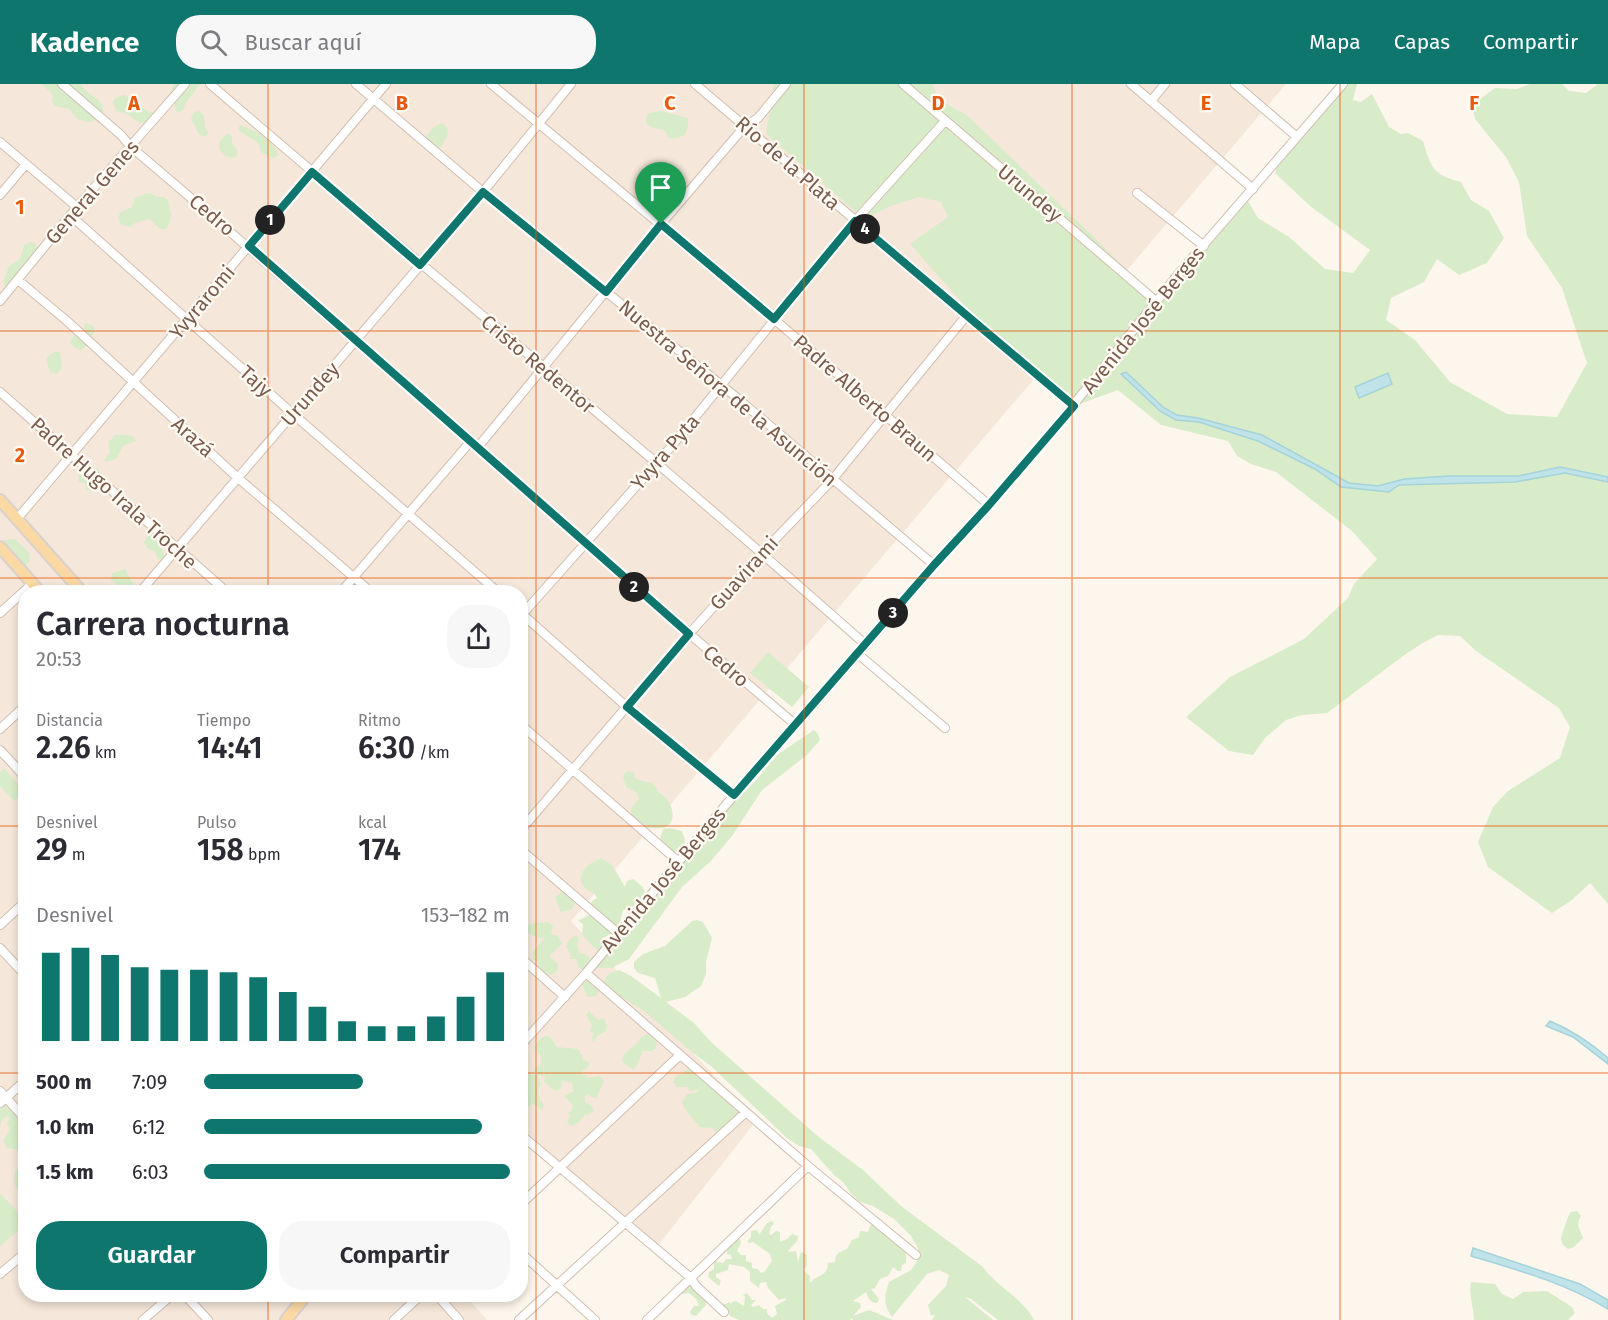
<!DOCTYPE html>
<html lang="es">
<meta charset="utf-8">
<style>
:root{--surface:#fff;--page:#f7f7f7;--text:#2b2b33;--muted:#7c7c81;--accent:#0f766e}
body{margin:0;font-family:"Fira Sans",sans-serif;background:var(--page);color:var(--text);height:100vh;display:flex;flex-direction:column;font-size:22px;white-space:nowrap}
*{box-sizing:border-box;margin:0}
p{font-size:20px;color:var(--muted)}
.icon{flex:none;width:33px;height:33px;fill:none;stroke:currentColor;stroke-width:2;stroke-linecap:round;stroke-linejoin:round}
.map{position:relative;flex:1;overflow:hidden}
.side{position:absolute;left:18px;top:501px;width:510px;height:717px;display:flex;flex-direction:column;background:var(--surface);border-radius:24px;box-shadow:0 3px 9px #0003}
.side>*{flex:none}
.pin{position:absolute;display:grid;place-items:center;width:51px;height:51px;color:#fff;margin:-62px -26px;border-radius:50% 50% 50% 0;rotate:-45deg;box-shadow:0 0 6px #0007}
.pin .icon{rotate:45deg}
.km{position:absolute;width:30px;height:30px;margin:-15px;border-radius:50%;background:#222;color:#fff;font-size:16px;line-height:30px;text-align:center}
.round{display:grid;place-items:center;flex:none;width:63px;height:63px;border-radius:24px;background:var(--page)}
.summary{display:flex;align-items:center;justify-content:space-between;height:102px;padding:0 18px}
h1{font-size:33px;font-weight:600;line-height:45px}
.stats{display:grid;grid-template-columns:repeat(3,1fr);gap:9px;height:102px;padding:6px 18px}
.stats div{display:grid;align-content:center}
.stats b{font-size:30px;font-weight:600}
.stats small{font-size:16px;font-weight:400}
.stats p{font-size:16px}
.chart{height:168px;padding:12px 18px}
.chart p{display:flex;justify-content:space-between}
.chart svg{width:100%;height:108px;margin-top:6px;stroke:var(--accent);stroke-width:6}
.button{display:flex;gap:12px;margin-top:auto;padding:12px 18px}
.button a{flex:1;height:69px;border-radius:24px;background:var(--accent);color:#fff;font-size:24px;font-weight:600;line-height:69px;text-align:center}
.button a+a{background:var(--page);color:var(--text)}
ul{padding:0 18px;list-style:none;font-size:20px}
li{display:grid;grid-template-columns:96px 72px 1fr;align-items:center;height:45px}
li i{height:15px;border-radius:8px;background:var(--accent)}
header{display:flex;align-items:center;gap:36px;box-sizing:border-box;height:84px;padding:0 30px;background:var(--accent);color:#fff}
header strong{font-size:28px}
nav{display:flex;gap:33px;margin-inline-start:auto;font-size:21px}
.search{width:420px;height:54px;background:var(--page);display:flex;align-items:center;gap:15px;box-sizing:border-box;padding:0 21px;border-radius:24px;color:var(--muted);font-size:22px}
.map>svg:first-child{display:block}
</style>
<header>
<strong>Kadence</strong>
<div class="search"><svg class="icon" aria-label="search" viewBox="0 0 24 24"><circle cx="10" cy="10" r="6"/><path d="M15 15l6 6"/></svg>Buscar aquí</div>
<nav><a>Mapa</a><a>Capas</a><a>Compartir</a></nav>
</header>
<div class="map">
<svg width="1608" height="1236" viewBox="0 0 1608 1236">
<rect width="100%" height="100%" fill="#fdf6ec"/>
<path fill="#f5e8da" d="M0,0h1286l-715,837 185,200 -100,127 -135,-116 -1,-540h-494v702l439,1 22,25h-487z"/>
<path fill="#d8ecc9" d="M42,0h39c4,11 23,13 22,27l-9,10 -6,1 -10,-3 -9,-10 -14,-3 -3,-5 1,-6z
M174,0h26l-15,20 -1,5 -5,3 -3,-1c-3,-10 -9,-18 -2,-27z
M774,0h158l8,16 28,16 129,124 60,62h3l88,-101 10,17 31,19 36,32 28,4 17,-23 -60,-44 -35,-33 3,-8 47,-55 19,-26h13l-4,16 8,2 11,-8 17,33 12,7 7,-1 15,8c8,27 10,34 38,41l10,18 18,11 15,27 -17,25 -28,12 -22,-16 -13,23 -33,16 -5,22 29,20 35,42 57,32 50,3 30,-54 -25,-75 -35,-52 -8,-54 -13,-25 -31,-38 -3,-14 23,-17 22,1 13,-5h32l7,7 17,2 12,-9h10v820l-18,-21 -18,17 -20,13 -64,-46 -10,-25 15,-35 15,-16 52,-33 10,-31 -11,-19 -83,-57 -16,-15 -22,-1 -17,9 -18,12 -76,57 -25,2 -16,5 -21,18 -12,17 -24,-4 -43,-34 44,-40 74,-38 44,-41 6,-14 23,-25 -25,-28 -76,-59 -25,-8 -14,-8 -9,-15 -67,-16 -43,-35 -44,16 -83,-71 -81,-91 38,-27 -7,-15 -22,-5 -28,9 -27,13 -98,-85z
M126,11l21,16 8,2 -8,9 -7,1 -13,-9 -11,-3 -3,-9c3,-6 7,-6 13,-7z
M199,27l5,4 1,12 4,6 -5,4 -5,-3 -8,-15 3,-7z
M661,27l27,7v9l-3,8 -8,3h-8l-5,-8c-11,-1 -23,-4 -16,-17z
M442,39l5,4 1,7 -7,13 -4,1 -14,-8 11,-13z
M240,41l26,11 13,19 -6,3 -12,-6 -3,-9 -20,-13z
M227,49l5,3v6l5,8v6c-7,4 -15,-1 -18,-8v-6z
M146,109l6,1 5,3h6l5,3 3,15 -3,12c-8,6 -12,-2 -18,-8l-15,4 -5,4 -9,-2 -3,-8 3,-5 11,-5 3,-9z
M30,158l4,1 7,9v6l-34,30 -4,-5 6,-17 11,-7 4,-14z
M85,239l9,3 1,6c-6,6 -7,15 -14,18 -5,-1 -10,-4 -11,-9l4,-5 10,-7z
M54,268h6l2,16 -6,6 -6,-2 -4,-14z
M115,351h15l5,3 1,3 -13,5 -7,13 -9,3 -3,-2 6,-8 -2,-11 4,-2z
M91,383l7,1 5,12 -6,10 -5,2 -6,-3 -1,-6 -6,-1 -1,-8z
M159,444l5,4v3l-5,3c-2,7 6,12 5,20l-6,2 -3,-8 -8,-4 -3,-6 9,-13z
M15,455l14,13 1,9 -6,7 -21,-25 2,-3z
M125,485l9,16 -2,2 -5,-3 -5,3 -11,-6 1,-8z
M768,568l41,35 -17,20 -42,-34z
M814,646l4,4 2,6 -13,15 -45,35 -30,46 -21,25 -29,26 -53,72 -17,9h-17l1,-6 4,-9 -18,-18 1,-11 -5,-3 10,-6 12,3 4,-4h-5l-9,-7 2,-6 5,-3c-3,-7 -6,-4 -11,-9 -14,-14 3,-26 15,-31l11,7 13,22 2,-6 6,-2 10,8 2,6 -6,11 -16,6 -5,19 -14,9 3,6 81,-87 42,-53 27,-25 20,-24z
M4,684l21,24 -11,9 -14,-15v-14z
M627,687l7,1 1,6c9,6 19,0 23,14 19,10 22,41 -6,36 -6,-1 -15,-9 -21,-11v-9l8,-9 -2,-6 -11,-6 -3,-11z
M670,744l12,3c5,11 4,21 -10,22l-13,-11 4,-13z
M566,805l11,11 -6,10 -10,2 -6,-15z
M697,836l6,2 9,16 -6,24v12l-5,12 -16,11 -19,5 28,21 17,19 109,96 43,32 38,36 82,61c14,20 40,31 51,53h-36l-27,-21 -6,-2 28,23h-61l3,-5 -4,1 -3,-11 18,-19 3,-11 -10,-5 -12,4 -35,43c-9,-13 -8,-20 -3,-35l22,-12 7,-10v-12l-7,-12 -17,-17 -21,-13 -13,-4 -9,-8 -7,-11 -9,-7 -24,-27 -12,-3 -11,-7 -76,-72 -20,-15 -48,-41 -42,-26 -6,11 -9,1 -5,-13 11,-6 9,6 6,-10 11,-4 12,6 30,22 -6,-20 -17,-5 -4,-5v-6l9,-8 22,-8 27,-25z
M548,838l5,4 -2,8 7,2 4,8 -13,12 9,8v6c-5,6 -13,6 -19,0l-1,-9 -6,-1 1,-9 12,-13c-6,1 -19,-3 -20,-10l5,-4z
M575,851l4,3 -2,9 2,6 6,1 5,4 -1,10 -5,3 -6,-4 -2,-8h-6v-6l-4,-6 2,-6z
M589,927l9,9 6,-2 3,8 -1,5 -9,5 -3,6 -2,-3 1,-6 -4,-2 3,-5 -6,-11z
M649,949l8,7 -1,8 -4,3h-9l-7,16 -3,2 -10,-6 -1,-5c5,-9 13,-10 19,-21z
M544,952h5l8,11 21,2 4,6 1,5 6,2v4l-8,6 2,3h4l1,3 11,-2 5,5 -8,17 -5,-1 -2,-3 -4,2v6l7,4 2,5 -5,4 -4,-1c-3,6 -8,11 -15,12l-3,-4 3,-5 -2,-4 4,-3 1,-5 -9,-9 10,-5 -2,-8 -10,-3 -1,8 -6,3 -11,-10 1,-5 -7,-1 3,9 -3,6 2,10 4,4 -1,5 -1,1 -10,-7 -4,4h-5l-2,-2v-34l4,3 12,1 -3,-5 8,-7 -1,-7 -7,-8 3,-6z
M692,983l18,15 2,6 34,29 -2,3 -27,15 -4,-7 -13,-1 -16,-19 -2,-6 5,-8 9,-1 3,-4 -9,2 -3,-4h-10l-4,-5 2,-5z
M8,1020l10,5 1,11h6v25l-7,5 -11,-2 -4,-7 7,-12 -3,-5 2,-6 -1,-3 -6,5 -2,7v-18z
M25,1083h1l-1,30c-8,-8 -15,-15 -9,-27z
M0,1109l25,27 1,3 -26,24z
M1577,1127l4,5c-6,10 -1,12 2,22l-9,9 -6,2 -5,-4 -2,-6c1,-5 7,-24 10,-27z
M879,1136l5,4 1,11 5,1 16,17v10l-4,2 -1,6h-3l-5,-4 -5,9 -8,3 -5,9 -4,1 8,10 -2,4c-7,0 -9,-6 -11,-11l-13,9 7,2 1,4 -8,9 16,-6 24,10h-40l-1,-2 -2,2h-111l-9,-4 -3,-8 -4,1 -3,-6 6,1 3,-2 2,2 1,-2 4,-1 8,5 1,-9 -2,-2 4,-2 5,7h4l-5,5 2,2 6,-2 4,4h4v4l5,5 5,-4 -2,-8 11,-6 -1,-2 -6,2 -11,-12 -2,-6 -6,1 -1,5 -9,-7v-9l-6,-5 -15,-3 -1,6 -12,4v3l5,4 -2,5 -11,-9 1,-5 5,-3v-8l9,2 3,-4h6l-1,-4 -4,-1c0,-8 6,-13 12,-17l2,6 -4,8 4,4h5v6l6,2v5l6,1 3,4 3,-1 8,-11 -2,-7 -17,-12 -5,1v-3l3,-3v-6l6,-1 2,5 8,-12 5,-2 2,3 -3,3 -2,7 2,1 5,-4 4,1v10l7,-3 5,-5 6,2 -1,5 -9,10 2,1 6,-1 2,11 3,-10 6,3v11l-4,4 7,6v7c7,-9 18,-6 18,-20l7,-1c0,-9 5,-10 12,-13l5,-9 7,-3 1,-6 8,1 2,-6z
M684,1194l4,1 2,8h3l13,13v5l-10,11 -4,-1 -2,-3 4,-6h5l-3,-7 -7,-6 -7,1 -3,-3v-9z
M1471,1198l24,2 7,10 11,5 10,-7 24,-1 25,16 3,6 -7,7h-94c0,-9 -6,-31 -3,-38z"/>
<path fill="#bfe3e8" stroke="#a5d3da" stroke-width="1.5" d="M1126,288l38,36 13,7 21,3 64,17 87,48 29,3 26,-7 45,-3h69l42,-9 48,10v5l-43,-9 -50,9 -116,3 -10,7 -48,-5 -26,-18 -57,-28 -59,-19 -23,-2 -16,-9 -39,-37z
M1388,289l4,11 -33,14 -4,-11z
M1550,937c23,10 40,21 58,37v6l-35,-27 -27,-11z
M1473,1164l107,36 28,16v9c-43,-26 -90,-39 -137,-53z"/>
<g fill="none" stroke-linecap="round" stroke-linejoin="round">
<defs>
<path id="minor" d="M62,0l59,51 10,12c225,190 441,389 665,578
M210,0c218,188 441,370 656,561
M356,0l127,108 253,205 198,168
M491,0l283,235 215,186
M695,0l379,322
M903,0l254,218
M1131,0l122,105
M1235,0l62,53
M1151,17l14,-17
M0,58l77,65
M1137,109l67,53
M0,111l26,-31
M70,131l223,199 205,178
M18,196l49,41 171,157 133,114
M0,217l77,-94 108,-123
M0,308l227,200
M478,363l183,-223 84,-98 13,-8 28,-34
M17,435l369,-435
M140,508l343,-400 88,-108
M341,508l130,-151
M0,529l32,-29
M521,529l106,94 107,88
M520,533l150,-169 185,-227 90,-100
M858,570l87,74
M520,640l159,138
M0,645l26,-24
M0,666l26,28
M520,747l169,-197 73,-81 70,-73 135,-165
M520,765l99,85
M0,841l26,-24
M0,864l26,28
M520,873l45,40
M586,889l222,193 108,89
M520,962l66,-73 148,-178 132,-150 68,-80 55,-60 53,-61 138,-172 163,-188
M0,1007l26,29
M0,1019l26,-23
M520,1050l171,144 5,8 28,26
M520,1121l160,-150
M520,1168l75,68
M0,1190l26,-22
M184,1210l24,26
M436,1210l23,26
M143,1236l30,-26
M394,1236l28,-26
M519,1236l227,-208
M647,1236l161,-154"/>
<path id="major" d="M0,416l82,92
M0,463l40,45
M286,1236l21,-26"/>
</defs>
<use href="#minor" stroke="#d1beb0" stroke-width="10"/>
<use href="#major" stroke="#dad1cd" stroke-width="14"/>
<use href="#minor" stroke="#fff" stroke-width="8"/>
<use href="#major" stroke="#fbd9a5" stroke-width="10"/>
</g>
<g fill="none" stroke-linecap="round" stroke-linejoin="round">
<defs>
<path id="route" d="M312,88l108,93 63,-73 123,100 55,-68 113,95 81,-98 219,185 -85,99 -55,60 -200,230 -107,-88 62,-73 -440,-388z"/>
</defs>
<use href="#route" stroke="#fff" stroke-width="12"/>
<use href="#route" stroke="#0f766e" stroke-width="8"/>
</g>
<path fill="none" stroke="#e8590c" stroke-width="1.5" stroke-opacity="0.55" d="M268,0v508M536,0v1236M804,0v1236M1072,0v1236M1340,0v1236M0,247h1608M0,494h1608M0,742h26M520,742h1088M0,989h26M520,989h1088M268,1210v26"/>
<g text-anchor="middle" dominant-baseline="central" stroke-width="4.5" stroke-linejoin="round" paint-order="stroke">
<g font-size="20" fill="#7a5c4d" stroke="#fffaf3">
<text transform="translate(788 79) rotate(41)">Río de la Plata</text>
<text transform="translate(92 108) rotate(-49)">General Genes</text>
<text transform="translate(1030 109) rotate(40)">Urundey</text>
<text transform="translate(212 131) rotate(40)">Cedro</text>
<text transform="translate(202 218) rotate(-50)">Yvyraromi</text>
<text transform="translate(1143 236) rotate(-51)">Avenida José Berges</text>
<text transform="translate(538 280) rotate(40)">Cristo Redentor</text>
<text transform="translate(256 297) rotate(42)">Tajy</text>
<text transform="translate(728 309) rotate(40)">Nuestra Señora de la Asunción</text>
<text transform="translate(310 310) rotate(-49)">Urundey</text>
<text transform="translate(865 314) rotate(41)">Padre Alberto Braun</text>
<text transform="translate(193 353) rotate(42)">Arazá</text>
<text transform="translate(665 368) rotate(-49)">Yvyra Pyta</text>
<text transform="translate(114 409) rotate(42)">Padre Hugo Irala Troche</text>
<text transform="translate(744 489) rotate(-48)">Guavirami</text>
<text transform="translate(726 582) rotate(40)">Cedro</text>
<text transform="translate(663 796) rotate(-50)">Avenida José Berges</text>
</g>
</g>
<g font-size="20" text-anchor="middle" font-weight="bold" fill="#e8590c" stroke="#fffaf3" stroke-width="4.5" stroke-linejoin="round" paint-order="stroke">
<text x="134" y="26">A</text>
<text x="402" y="26">B</text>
<text x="670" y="26">C</text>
<text x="938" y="26">D</text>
<text x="1206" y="26">E</text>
<text x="1474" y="26">F</text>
<text x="20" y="130">1</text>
<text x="20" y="378">2</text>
</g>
</svg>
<div class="pin" style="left:661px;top:140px;background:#1e9e55"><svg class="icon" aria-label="arrive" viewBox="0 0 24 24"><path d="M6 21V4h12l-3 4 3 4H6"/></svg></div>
<b class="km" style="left:270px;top:136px">1</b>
<b class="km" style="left:634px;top:503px">2</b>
<b class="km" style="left:893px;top:529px">3</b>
<b class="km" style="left:865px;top:145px">4</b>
<section class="side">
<div class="summary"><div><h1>Carrera nocturna</h1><p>20:53</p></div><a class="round"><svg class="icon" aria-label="share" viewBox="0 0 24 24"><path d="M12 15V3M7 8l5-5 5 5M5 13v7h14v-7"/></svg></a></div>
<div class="stats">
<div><p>Distancia</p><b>2.26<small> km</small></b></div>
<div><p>Tiempo</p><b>14:41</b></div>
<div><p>Ritmo</p><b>6:30<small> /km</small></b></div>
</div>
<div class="stats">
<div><p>Desnivel</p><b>29<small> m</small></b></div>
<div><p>Pulso</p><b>158<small> bpm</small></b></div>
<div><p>kcal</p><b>174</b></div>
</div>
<div class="chart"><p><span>Desnivel</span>153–182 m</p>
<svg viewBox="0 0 160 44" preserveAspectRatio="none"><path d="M5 44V8M15 44V6M25 44V9M35 44V14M45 44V15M55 44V15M65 44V16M75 44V18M85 44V24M95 44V30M105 44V36M115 44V38M125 44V38M135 44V34M145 44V26M155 44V16"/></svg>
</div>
<ul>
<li><b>500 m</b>7:09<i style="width:52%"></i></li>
<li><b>1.0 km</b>6:12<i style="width:91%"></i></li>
<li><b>1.5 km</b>6:03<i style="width:100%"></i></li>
</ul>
<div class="button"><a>Guardar</a><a>Compartir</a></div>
</section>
</div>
